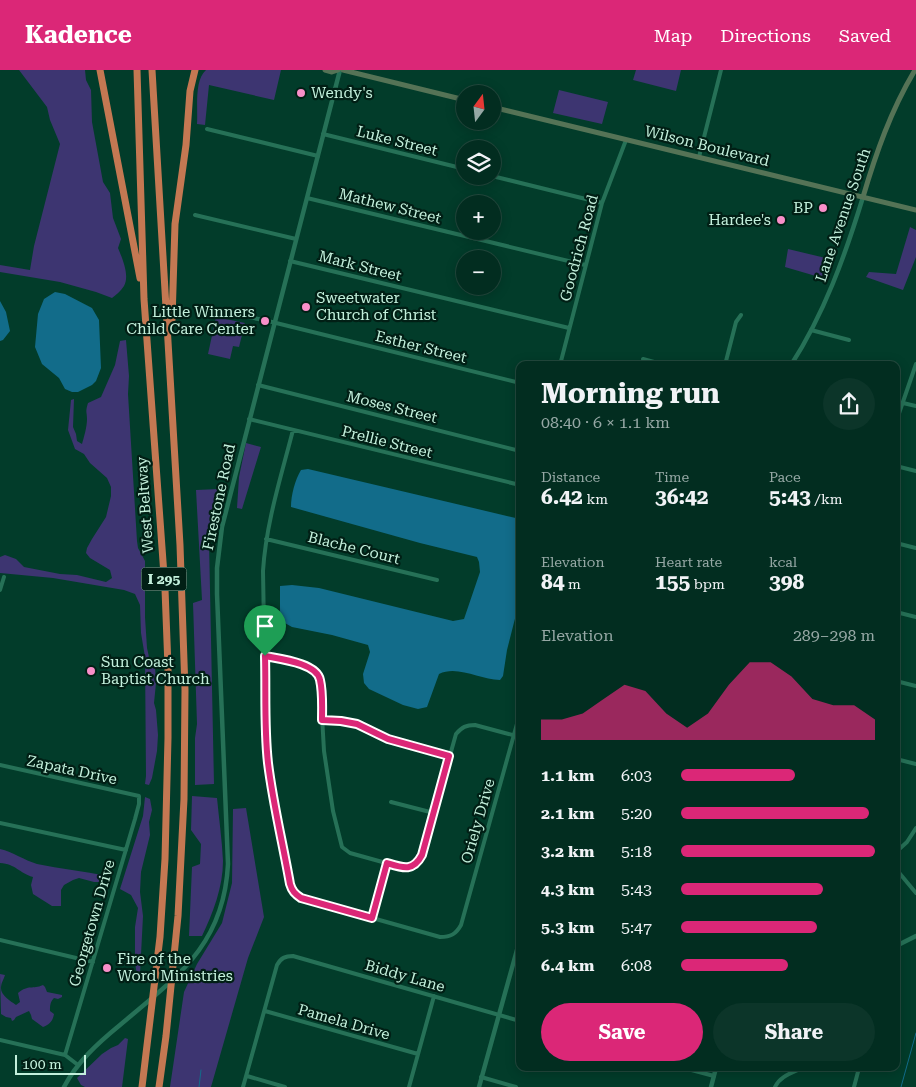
<!DOCTYPE html>
<meta charset="utf-8">
<style>
:root{--surface:#022d20;--page:#0c3529;--text:#f1f3f6;--muted:#96a8a5;--line:#23493e;--accent:#db2777}
body{margin:0;font-family:"Roboto Serif",serif;background:var(--page);color:var(--text);height:100vh;display:flex;flex-direction:column;font-size:19px;white-space:nowrap}
*{box-sizing:border-box;margin:0}
p{font-size:16px;color:var(--muted)}
.icon{flex:none;width:28px;height:28px;fill:none;stroke:currentColor;stroke-width:2;stroke-linecap:round;stroke-linejoin:round}
.map{position:relative;flex:1;overflow:hidden}
.details{position:absolute;left:516px;top:291px;width:384px;height:710px;display:flex;flex-direction:column;background:var(--surface);border-radius:10px;box-shadow:0 2px 12px #0003,0 0 0 1px var(--line)}
.details>*{flex:none}
.needle{width:32px;rotate:15deg}
.tools{position:absolute;left:456px;top:15px;display:grid;gap:10px}
.tools a{display:grid;place-items:center;width:45px;height:45px;border-radius:50%;background:var(--surface);box-shadow:0 2px 12px #0003,0 0 0 1px var(--line);font-size:25px}
.scale{position:absolute;left:15px;bottom:12px;width:71px;box-sizing:border-box;padding-left:5px;border:2px solid #c3f0dc;border-top:0;font-size:14px;line-height:18px;white-space:nowrap;color:#c3f0dc;-webkit-text-stroke:4px #011f15;paint-order:stroke}
.pin{position:absolute;display:grid;place-items:center;width:42px;height:42px;color:#fff;margin:-51px -21px;border-radius:50% 50% 50% 0;rotate:-45deg;box-shadow:0 0 5px #0007}
.pin .icon{rotate:45deg}
.round{display:grid;place-items:center;flex:none;width:52px;height:52px;border-radius:26px;background:var(--page)}
.headline{display:flex;align-items:center;justify-content:space-between;height:85px;padding:0 25px}
h1{font-size:28px;font-weight:700;line-height:38px}
.stats{display:grid;grid-template-columns:repeat(3,1fr);gap:8px;height:85px;padding:5px 25px}
.stats div{display:grid;align-content:center}
.stats b{font-size:21px;font-weight:700}
.stats small{font-size:14px;font-weight:400}
.stats p{font-size:14px}
.chart{height:140px;padding:10px 25px}
.chart p{display:flex;justify-content:space-between}
.chart svg{width:100%;height:90px;margin-top:5px;fill:var(--accent);opacity:.7}
.primary-button{display:flex;gap:10px;margin-top:auto;padding:10px 25px}
.primary-button a{flex:1;height:58px;border-radius:30px;background:var(--accent);color:#fff;font-size:20px;font-weight:700;line-height:58px;text-align:center}
.primary-button a+a{background:var(--page);color:var(--text)}
ul{padding:0 25px;list-style:none;font-size:16px}
li{display:grid;grid-template-columns:80px 60px 1fr;align-items:center;height:38px}
li i{height:12px;border-radius:6px;background:var(--accent)}
header{display:flex;align-items:center;gap:30px;box-sizing:border-box;height:70px;padding:0 25px;background:var(--accent);color:#fff}
header strong{font-size:24px}
nav{display:flex;gap:28px;margin-inline-start:auto;font-size:18px}
.map>svg:first-child{display:block}
</style>
<header>
<strong>Kadence</strong>
<nav><a>Map</a><a>Directions</a><a>Saved</a></nav>
</header>
<div class="map">
<svg width="916" height="1017" viewBox="0 0 916 1017">
<rect width="100%" height="100%" fill="#023c2a"/>
<path fill="#3d3571" d="M19,0h66l1,10 5,10 1,32 11,60 7,11 3,25 8,21 -3,9c4,10 12,27 6,38 -3,5 -8,9 -12,12l-16,-6 -36,-10 -60,-10v-7l30,5 4,-24 26,-102 -10,-24 -3,-13z
M206,0h75l-7,30 -65,-15 -4,40 -8,-1c1,-15 -3,-44 9,-54z
M636,0h45l-5,21 -43,-11z
M559,20l49,12 -6,22 -49,-11z
M910,157l6,3v27l-13,33 -37,-13 3,-5 27,2z
M788,179l46,11 -8,19 -41,-12z
M216,247l29,6 -6,24 -6,-1 -3,13 -22,-5z
M126,270l3,36 -1,18 9,147 1,7 7,13v56l2,31 2,9 6,9 1,17 -2,20 2,7 2,25 -1,16 -5,27 -3,7 -4,-1 1,-8 -1,-119 -4,-24 -1,-28 -5,-11 -11,-4 -71,-12 -53,-5v-16l5,-2 11,4 8,8 36,7 17,1 29,7 6,-4 -2,-8 -20,-12 -4,-5 1,-5 5,-9 14,-22 5,-21v-9l-4,-9 -17,-15 -6,-9 -9,-5 -7,-19 3,-30 3,-1 -1,28 3,7 1,7 5,3c2,-7 5,-17 5,-25 0,-8 -2,-6 1,-16l13,-6 14,-32 5,-24z
M246,373l15,4 -19,62 -5,-1 2,-31z
M219,419l-10,52 5,243 -19,1v-47l2,-14 -4,-121 9,-3 -6,-110z
M192,726l25,2c2,21 5,42 6,63 0,26 -10,52 -21,75h-13l3,-69 8,-3 1,-20 -10,-14z
M145,727l5,2 2,11 -3,12 1,13 -9,37 -1,20 3,24 -3,58 -3,1 -2,-12v-36l3,-19 -7,-13 -11,-6 23,-73z
M246,738l18,109 -16,41 -37,129h-41l14,-95 13,-28 25,-41 10,-40 1,-74z
M0,779c13,3 24,11 37,15 23,5 47,7 70,12l1,2 -1,1 -5,3h-8l-15,-4 -6,2 -9,5 -3,5v16h-9l-19,-12 -2,-9 2,-8c-14,-4 -17,-13 -33,-14z
M0,904l5,1c-1,4 -4,8 -4,12 -1,8 9,14 15,18l4,-3 -2,-9c11,-9 14,-3 25,-8l2,2 2,5 15,3v2l-4,2 -4,-1c-4,4 -4,8 -4,13l4,3c-1,7 -5,11 -11,13l-11,-8 -1,-4 -2,-4 -13,6 -2,3 -2,1 -1,-3 -5,-1 -5,-3z
M125,968l3,1 -6,48h-37l-4,-2 -4,-7 25,-24 9,-6 7,-3z"/>
<path fill="#126c8a" d="M55,222l10,2 27,14 7,12 2,48 -5,13 -4,4 -14,7h-6l-7,-3 -6,-11 -17,-14 -7,-17 3,-33 6,-15z
M0,231l6,11 4,19 -7,9 -3,1z
M308,399l212,50v80l-13,51 -4,26 -3,4c-20,0 -42,-15 -61,-6l-12,33 -9,2 -15,-4 -34,-16 -5,-6 -1,-9 7,-22 -2,-7 -36,-10 -40,-8 -9,-5 -3,-7v-29l12,-1 27,3 134,33 11,-2 16,-47 -1,-10 -2,-5 -57,-14 -129,-36c0,-12 4,-27 10,-37z"/>
<g fill="none" stroke-linecap="round" stroke-linejoin="round">
<path stroke="#126c8a" stroke-width="1" d="M199,1017l2,-17
M901,1017l15,-54"/>
<path stroke="#267157" stroke-width="4" d="M207,59l111,27
M323,64l142,35
M699,87l22,-87
M492,106l110,27
M307,128l278,67
M195,145l101,24
M290,191l279,67
M200,237l68,14 252,62
M811,260l38,10
M643,289l22,6
M560,295l42,-162 24,-63
M725,295l11,-43 5,-7
M258,315l262,66
M903,333l13,3
M249,349l271,66
M896,352l20,-58
M293,360c-12,47 -27,93 -30,141l3,172 10,75 5,19 8,48 3,5 9,8 139,39c11,0 16,-3 21,-12l59,-212
M896,396l20,5
M266,469l171,41
M896,473l20,5
M0,520l4,-13
M896,542l20,5
M265,585c13,4 41,8 50,15 3,3 4,7 5,11l4,70 9,60 9,36 8,6 54,15 11,-3 7,-10 34,-121c6,-7 10,-9 19,-9l45,12
M896,611l20,5
M322,650l19,1 16,3 31,15 61,17
M896,689l20,5
M0,695l139,31v8l-4,15 -70,236
M391,732l43,11
M0,753l126,27
M896,782l11,-10 9,-14
M896,799l20,24
M372,848l15,-55
M0,870l93,22
M265,941l153,43
M0,970l65,15 13,10
M684,998l30,8
M247,1006l38,11
M481,1007l35,10
M243,1017l34,-122c4,-7 8,-9 16,-9l227,65
M409,1017l25,-91
M775,1017c5,-11 17,-14 27,-19
M854,1017l5,-19"/>
<path stroke="#267157" stroke-width="4.5" d="M791,295c33,-51 54,-109 72,-168
M896,876l20,-10
M64,1017c13,-25 34,-44 56,-62 57,-48 104,-80 108,-161l-11,-270v-26l5,-41 118,-457
M479,1017l41,-148
M711,1017l5,-19"/>
<path stroke="#557356" stroke-width="5" d="M325,0l7,2 6,-2
M343,0l122,30
M492,37l424,103
M863,127c13,-44 28,-87 52,-127"/>
<path stroke="#c47852" stroke-width="7" d="M100,0l40,208
M137,0l7,229 21,290 3,78v71l-3,121 -5,78 -18,150
M152,0l28,475 5,145 -1,109 -6,117 -12,120 -7,51
M169,257l3,-7 3,-96 11,-79 4,-54 5,-21"/>
</g>
<g fill="none" stroke-linecap="round" stroke-linejoin="round">
<defs>
<path id="route" d="M265,586c15,3 52,7 55,24 3,13 2,27 2,40l19,1 16,3 31,15 61,17 -27,99c-9,17 -19,13 -35,8l-15,55 -71,-20c-6,-4 -9,-7 -11,-14 -7,-40 -17,-80 -22,-121 -4,-35 -2,-72 -3,-107z"/>
</defs>
<use href="#route" stroke="#fff" stroke-width="10"/>
<use href="#route" stroke="#db2777" stroke-width="6"/>
</g>
<g fill="#f98fc9" stroke="#011f15" stroke-width="2">
<circle cx="301" cy="23" r="5"/>
<circle cx="823" cy="138" r="5"/>
<circle cx="781" cy="150" r="5"/>
<circle cx="306" cy="237" r="5"/>
<circle cx="265" cy="251" r="5"/>
<circle cx="91" cy="601" r="5"/>
<circle cx="107" cy="898" r="5"/>
</g>
<g text-anchor="middle" dominant-baseline="central" stroke-width="4.5" stroke-linejoin="round" paint-order="stroke">
<rect fill="#011f15" stroke="#89b1a0" stroke-width="1" x="141.5" y="497.5" width="45" height="23" rx="4"/>
<g font-size="14" font-weight="bold" fill="#c3f0dc">
<text x="164" y="509">I 295</text>
</g>
<g font-size="15" fill="#c3f0dc" stroke="#011f15" text-anchor="start">
<text x="311" y="23">Wendy's</text>
<text x="813" y="138" text-anchor="end">BP</text>
<text x="771" y="150" text-anchor="end">Hardee's</text>
<text x="316" y="228">Sweetwater<tspan x="316" dy="17">Church of Christ</tspan></text>
<text x="255" y="242" text-anchor="end">Little Winners<tspan x="255" dy="17">Child Care Center</tspan></text>
<text x="101" y="592">Sun Coast<tspan x="101" dy="17">Baptist Church</tspan></text>
<text x="117" y="889">Fire of the<tspan x="117" dy="17">Word Ministries</tspan></text>
</g>
<g font-size="15" fill="#c3f0dc" stroke="#011f15">
<text transform="translate(397 71) rotate(14)">Luke Street</text>
<text transform="translate(707 76) rotate(14)">Wilson Boulevard</text>
<text transform="translate(390 136) rotate(14)">Mathew Street</text>
<text transform="translate(843 145) rotate(-71)">Lane Avenue South</text>
<text transform="translate(579 178) rotate(-75)">Goodrich Road</text>
<text transform="translate(360 196) rotate(14)">Mark Street</text>
<text transform="translate(421 277) rotate(14)">Esther Street</text>
<text transform="translate(392 337) rotate(14)">Moses Street</text>
<text transform="translate(387 372) rotate(14)">Prellie Street</text>
<text transform="translate(219 427) rotate(-78)">Firestone Road</text>
<text transform="translate(145 435) rotate(-94)">West Beltway</text>
<text transform="translate(354 478) rotate(14)">Blache Court</text>
<text transform="translate(72 700) rotate(12)">Zapata Drive</text>
<text transform="translate(478 751) rotate(-74)">Oriely Drive</text>
<text transform="translate(92 853) rotate(-74)">Georgetown Drive</text>
<text transform="translate(405 906) rotate(16)">Biddy Lane</text>
<text transform="translate(344 952) rotate(16)">Pamela Drive</text>
</g>
</g>
</svg>
<div class="tools">
<a><svg class="needle" viewBox="-14 -14 28 28"><path d="M0-13l5 13h-10z" fill="#e53935"/><path d="M0 13l5-13h-10z" fill="#96a8a5"/></svg></a>
<a><svg class="icon" aria-label="layers" viewBox="0 0 24 24"><path d="M12 4l9 5-9 5-9-5zM3 14l9 5 9-5"/></svg></a>
<a>+</a>
<a>−</a>
</div>
<div class="scale">100 m</div>
<div class="pin" style="left:265px;top:586px;background:#1e9e55"><svg class="icon" aria-label="arrive" viewBox="0 0 24 24"><path d="M6 21V4h12l-3 4 3 4H6"/></svg></div>
<section class="details">
<div class="headline"><div><h1>Morning run</h1><p>08:40 · 6 × 1.1 km</p></div><a class="round"><svg class="icon" aria-label="share" viewBox="0 0 24 24"><path d="M12 15V3M7 8l5-5 5 5M5 13v7h14v-7"/></svg></a></div>
<div class="stats">
<div><p>Distance</p><b>6.42<small> km</small></b></div>
<div><p>Time</p><b>36:42</b></div>
<div><p>Pace</p><b>5:43<small> /km</small></b></div>
</div>
<div class="stats">
<div><p>Elevation</p><b>84<small> m</small></b></div>
<div><p>Heart rate</p><b>155<small> bpm</small></b></div>
<div><p>kcal</p><b>398</b></div>
</div>
<div class="chart"><p><span>Elevation</span>289–298 m</p>
<svg viewBox="0 0 160 44" preserveAspectRatio="none"><path d="M0 44V34L10 34L20 31L30 24L40 17L50 20L60 31L70 38L80 31L90 17L100 6L110 6L120 13L130 24L140 27L150 27L160 34V44z"/></svg>
</div>
<ul>
<li><b>1.1 km</b>6:03<i style="width:59%"></i></li>
<li><b>2.1 km</b>5:20<i style="width:97%"></i></li>
<li><b>3.2 km</b>5:18<i style="width:100%"></i></li>
<li><b>4.3 km</b>5:43<i style="width:73%"></i></li>
<li><b>5.3 km</b>5:47<i style="width:70%"></i></li>
<li><b>6.4 km</b>6:08<i style="width:55%"></i></li>
</ul>
<div class="primary-button"><a>Save</a><a>Share</a></div>
</section>
</div>
